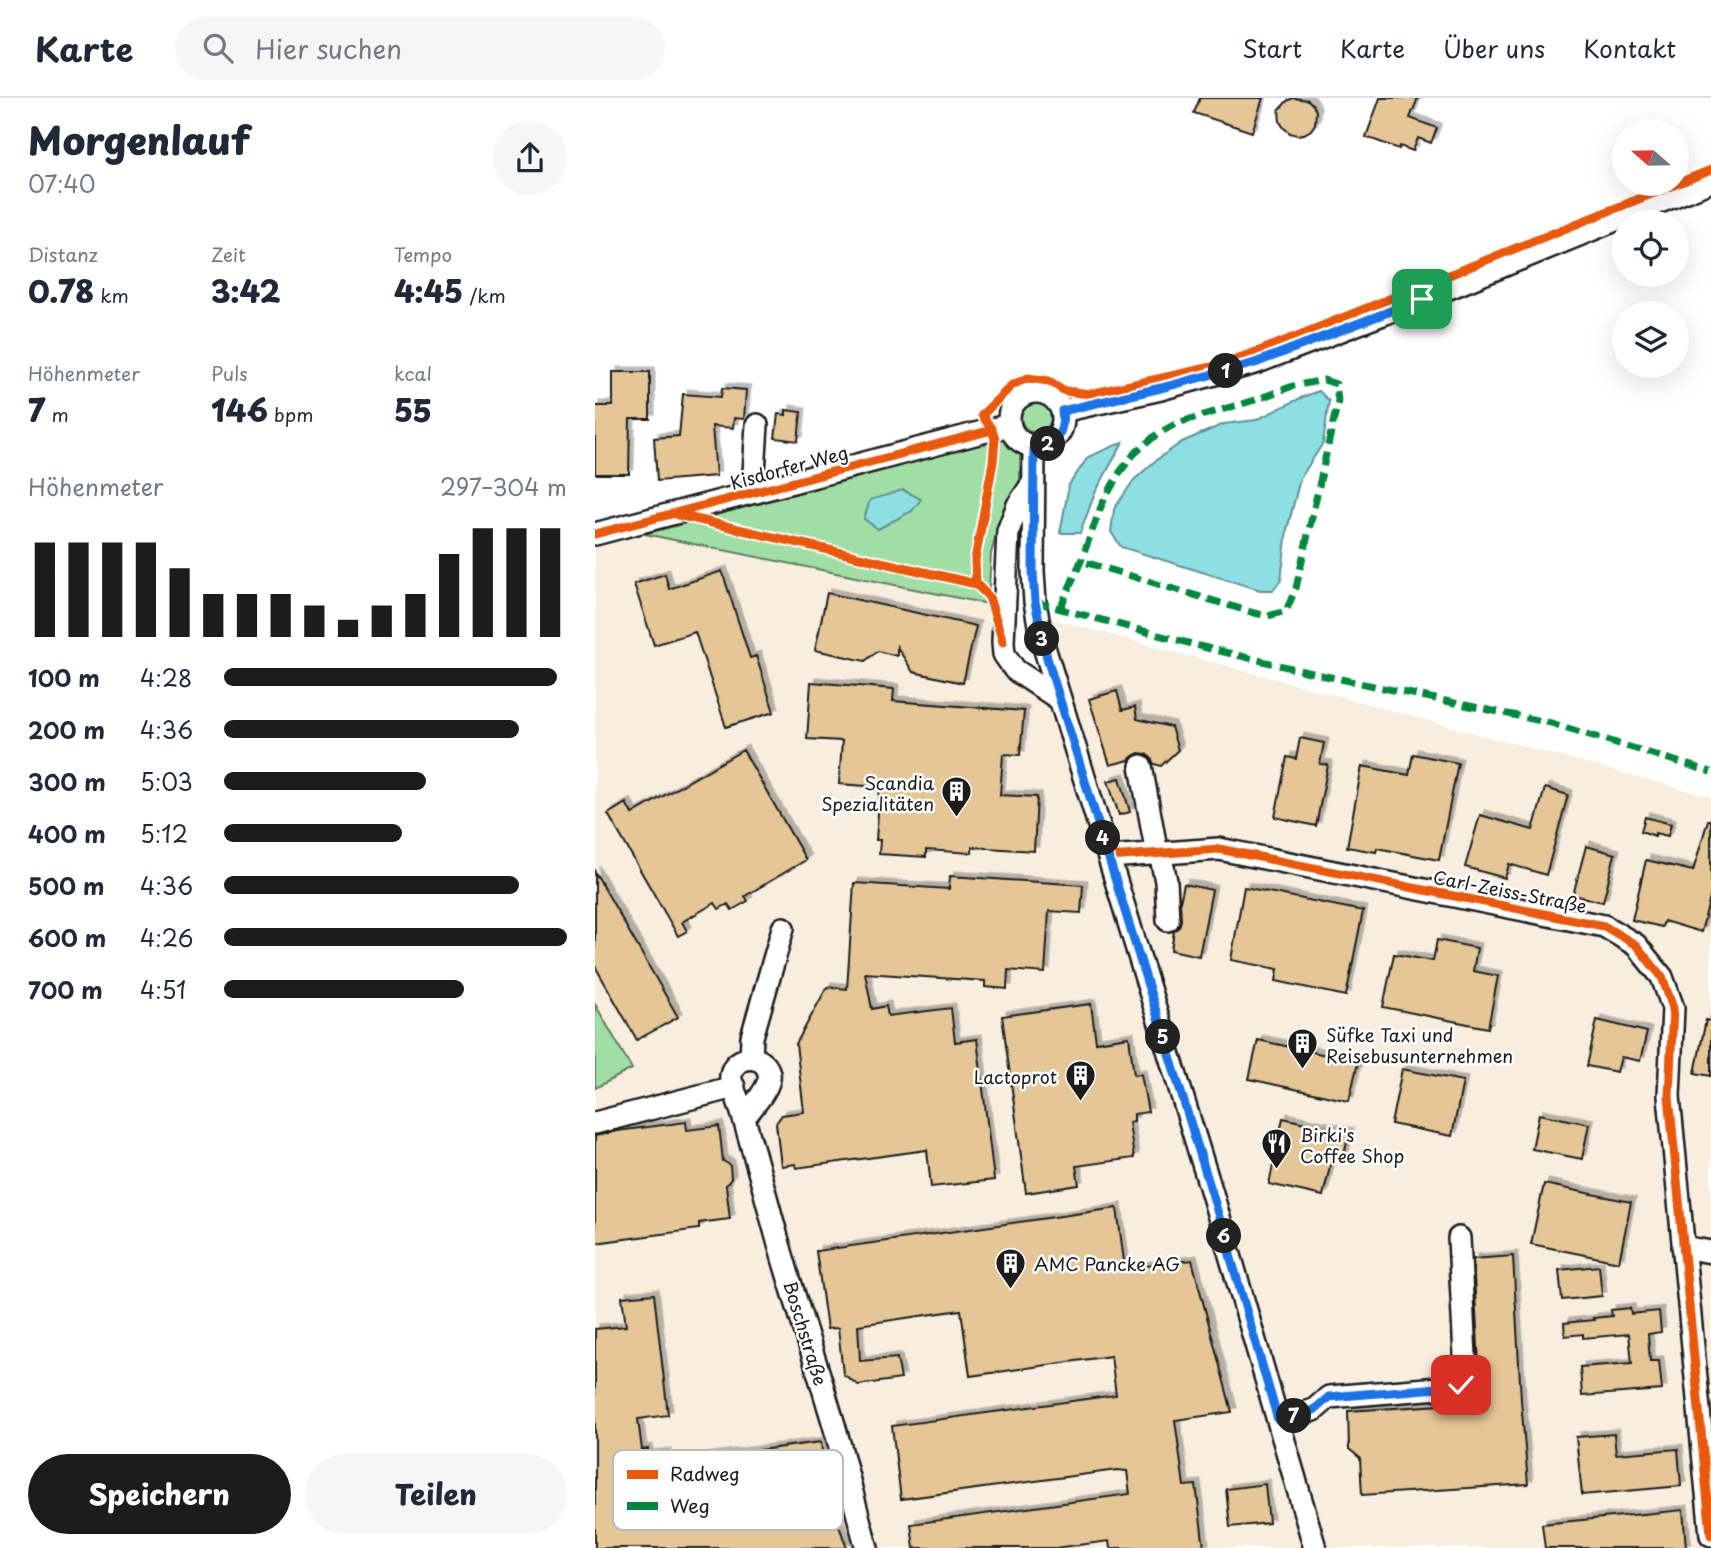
<!DOCTYPE html>
<html lang="de">
<meta charset="utf-8">
<style>
:root{--surface:#fff;--page:#f6f6f7;--text:#1f2937;--muted:#747a83;--line:#e0e1e3;--accent:#1c1c1c}
body{margin:0;font-family:"Playpen Sans",sans-serif;background:var(--page);color:var(--text);height:100vh;display:flex;flex-direction:column;font-size:26px;white-space:nowrap}
*{box-sizing:border-box;margin:0}
p{font-size:23px;color:var(--muted)}
.icon{flex:none;width:38px;height:38px;fill:none;stroke:currentColor;stroke-width:2;stroke-linecap:round;stroke-linejoin:round}
.map{position:relative;flex:1;overflow:hidden}
.sheet{display:flex;flex-direction:column;background:var(--surface);width:595px}
.sheet>*{flex:none}
.needle{width:46px;rotate:290deg}
.controls{position:absolute;left:1017px;top:21px;display:grid;gap:14px}
.controls a{display:grid;place-items:center;width:77px;height:77px;border-radius:50%;background:var(--surface);box-shadow:0 7px 28px #0002;font-size:35px}
.pin{position:absolute;display:grid;place-items:center;width:60px;height:60px;color:#fff;margin:-30px;border-radius:14px;box-shadow:0 4px 10px #0006}
.km{position:absolute;width:35px;height:35px;margin:-18px;border-radius:50%;background:#222;color:#fff;font-size:19px;line-height:35px;text-align:center}
.round{display:grid;place-items:center;flex:none;width:74px;height:74px;border-radius:37px;background:var(--page)}
.headline{display:flex;align-items:center;justify-content:space-between;height:119px;padding:0 28px}
h1{font-size:38px;font-weight:800;line-height:52px}
.metrics{display:grid;grid-template-columns:repeat(3,1fr);gap:10px;height:119px;padding:7px 28px}
.metrics div{display:grid;align-content:center}
.metrics b{font-size:30px;font-weight:800}
.metrics small{font-size:19px;font-weight:400}
.metrics p{font-size:19px}
.chart{height:196px;padding:14px 28px}
.chart p{display:flex;justify-content:space-between}
.chart svg{width:100%;height:126px;margin-top:7px;stroke:var(--accent);stroke-width:6}
.action{display:flex;gap:14px;margin-top:auto;padding:14px 28px}
.action a{flex:1;height:80px;border-radius:42px;background:var(--accent);color:#fff;font-size:28px;font-weight:800;line-height:80px;text-align:center}
.action a+a{background:var(--page);color:var(--text)}
ul{padding:0 28px;list-style:none;font-size:23px}
li{display:grid;grid-template-columns:112px 84px 1fr;align-items:center;height:52px}
li i{height:18px;border-radius:9px;background:var(--accent)}
header{display:flex;align-items:center;gap:42px;box-sizing:border-box;height:98px;padding:0 35px;background:var(--surface);border-bottom:2px solid var(--line)}
header strong{font-size:33px}
nav{display:flex;gap:38px;margin-inline-start:auto;font-size:24px}
.search{width:490px;height:63px;background:var(--page);display:flex;align-items:center;gap:18px;box-sizing:border-box;padding:0 24px;border-radius:38px;color:var(--muted);font-size:26px}
main{display:flex;flex:1;min-height:0}
.map>svg:first-child{display:block}
</style>
<header>
<strong>Karte</strong>
<div class="search"><svg class="icon" aria-label="search" viewBox="0 0 24 24"><circle cx="10" cy="10" r="6"/><path d="M15 15l6 6"/></svg>Hier suchen</div>
<nav><a>Start</a><a>Karte</a><a>Über uns</a><a>Kontakt</a></nav>
</header>
<main>
<section class="sheet">
<div class="headline"><div><h1>Morgenlauf</h1><p>07:40</p></div><a class="round"><svg class="icon" aria-label="share" viewBox="0 0 24 24"><path d="M12 15V3M7 8l5-5 5 5M5 13v7h14v-7"/></svg></a></div>
<div class="metrics">
<div><p>Distanz</p><b>0.78<small> km</small></b></div>
<div><p>Zeit</p><b>3:42</b></div>
<div><p>Tempo</p><b>4:45<small> /km</small></b></div>
</div>
<div class="metrics">
<div><p>Höhenmeter</p><b>7<small> m</small></b></div>
<div><p>Puls</p><b>146<small> bpm</small></b></div>
<div><p>kcal</p><b>55</b></div>
</div>
<div class="chart"><p><span>Höhenmeter</span>297–304 m</p>
<svg viewBox="0 0 160 44" preserveAspectRatio="none"><path d="M5 44V11M15 44V11M25 44V11M35 44V11M45 44V20M55 44V29M65 44V29M75 44V29M85 44V33M95 44V38M105 44V33M115 44V29M125 44V15M135 44V6M145 44V6M155 44V6"/></svg>
</div>
<ul>
<li><b>100 m</b>4:28<i style="width:97%"></i></li>
<li><b>200 m</b>4:36<i style="width:86%"></i></li>
<li><b>300 m</b>5:03<i style="width:59%"></i></li>
<li><b>400 m</b>5:12<i style="width:52%"></i></li>
<li><b>500 m</b>4:36<i style="width:86%"></i></li>
<li><b>600 m</b>4:26<i style="width:100%"></i></li>
<li><b>700 m</b>4:51<i style="width:70%"></i></li>
</ul>
<div class="action"><a>Speichern</a><a>Teilen</a></div>
</section>
<div class="map">
<svg width="1116" height="1450" viewBox="0 0 1116 1450">
<defs>
<filter id="shadow"><feDropShadow dx="4.5" dy="-4.5" stdDeviation="0" flood-color="#0004"/></filter>
</defs>
<rect width="100%" height="100%" fill="#fff"/>
<filter id="ink" filterUnits="userSpaceOnUse"><feTurbulence type="fractalNoise" baseFrequency=".0143" numOctaves="2"/><feDisplacementMap in="SourceGraphic" scale="14" xChannelSelector="R" yChannelSelector="G"/><feConvolveMatrix kernelMatrix="1 2 1 2 8 2 1 2 1" color-interpolation-filters="sRGB"/></filter>
<g filter="url(#ink)">
<path fill="#f7eee0" d="M50,436l343,70 4,40 11,28 21,17 44,3 -19,-74 662,179v751h-1116v-1002z"/>
<path fill="#a1dea5" stroke="#5e7d60" stroke-width="2" d="M426 319a15 15 0 1 1 30 0a15 15 0 1 1-30 0Z
M409,340l16,14v28l-21,42 -8,32 -3,50 -343,-70z
M0,906l37,65 -37,19z"/>
<path fill="#8ddfe3" stroke="#609193" stroke-width="2" d="M724,293l10,10 -6,42 -23,36 -13,51 -6,50 -8,10h-13l-139,-43 -10,-15 3,-23 20,-29 21,-19 27,-19 42,-18 32,-4 49,-24z
M528,344l-28,51 -15,40h-20l9,-48 19,-28z
M308,392l18,9 -9,12 -34,18 -14,-10 6,-19z"/>
<path fill="#e4c697" stroke="#1c1c1c" stroke-width="2" filter="url(#shadow)" d="M605,0h63l-11,34 -58,-19z
M698,0l15,2 5,5 3,6 -1,13 -4,6 -7,4 -7,1 -7,-2 -6,-5 -4,-6 -1,-12 8,-9z
M785,0h38l-8,20 27,10 -6,15 -13,-5 -5,13 -13,-5 -1,3 -33,-12z
M18,274h37v47h-20l-1,55h-34v-68h18z
M127,290l24,2 -2,29 -10,-1 -1,10 -21,-2 4,50 -59,5 -3,-43 25,-2 4,-42 38,3z
M191,312l15,2 -3,29 -23,-3 3,-24 8,1z
M127,473l28,87 6,-2 18,56 -48,15 -31,-95 -41,13 -20,-61 31,-10 4,15z
M232,495l149,33 -13,57 -50,-11 -16,-25v9l-19,-5 -13,10 -50,-11z
M216,584l83,7 -1,12 131,10 -4,44 -17,-1 -3,41 37,2 -3,54 -62,-4v6l-46,-3v7l-47,-3 1,-14h-4l4,-53 -41,-3 3,-43 -35,-2z
M522,593l5,19 13,-3 2,12 34,8 7,23 -17,16 -7,-2 -3,-6 -5,-4 -7,-1 -6,3 -4,4 -19,5 -21,-66z
M705,640l24,5 -4,21 8,1 -12,61 -41,-9 12,-60 9,2z
M148,652l63,110 -61,36 3,5 -16,9 -4,-6 -9,5 -4,-6 -33,19 5,9 -9,5 -70,-122 18,-11 6,11z
M818,656l45,9 -19,97 -62,-12 -1,4 -29,-5 15,-81 47,9z
M525,680l10,34 -11,3 -11,-34z
M950,690l23,7 -22,80 -37,-11 -4,14 -40,-11 15,-52 53,15z
M1050,719l26,7 -3,12 -13,-3v3l-14,-5z
M1113,722h3v74l-10,38 -37,-11 -2,6 -30,-7 14,-60 47,11z
M991,748l29,8 -12,48 -30,-7z
M0,774l83,145 -41,23 -42,-74z
M355,778l133,9 -2,28 -32,-2 -4,62 -37,-3 -1,19 -22,-2v-6l-120,-8 7,36 14,-3 2,10 63,-8 4,34 22,-3 17,141 -63,7 -4,-37 -131,18 -1,-4 -14,2 -5,-43 6,-8 22,-3 -8,-68 31,-57 20,2 7,-106 95,6z
M589,786l28,6 -13,66 -28,-6 3,-19 5,-4 2,-7 -1,-18z
M649,789l119,24 -17,85 -70,-15 2,-12 -47,-9z
M842,842l40,8 -4,23 25,5 -10,52 -105,-21 11,-53 39,7z
M496,906l5,38 33,-5 5,38 7,-1 7,38 -14,2v7l-5,1 5,36 -58,8 3,19 -53,8 -24,-177z
M1002,922l50,12 -7,29 -19,-4 -4,15 -30,-6z
M1111,922l5,1v55l-16,-3z
M663,942l100,22 -9,39 -100,-22z
M807,971l61,12 -11,55 -61,-12z
M944,1016l50,10 -7,35 -50,-10z
M688,1020l66,15 -6,27 -11,-2 -9,38 -54,-12z
M91,1024l1,8 32,-4 4,35 7,4 1,14 -5,6 4,34 -31,4v6l-104,14v-107l22,-5z
M949,1086l87,18 -12,60 -88,-18z
M522,1110l8,61 67,-9 40,152 -57,8 9,66 12,-1 8,63h-94l-1,-7 -54,7h-141l-3,-24 219,-30 -3,-23 -10,-1 -216,29 -9,-73 224,-31 -5,-39 -141,20 -9,-66 -103,15 2,36 37,-3 4,21 -43,6 -15,-11 -5,-46 -11,1 -11,-78z
M918,1158l8,144 7,84 -166,11 -2,-37 -11,-9 -1,-38 141,-9 -2,-38h-8l-6,-105z
M1004,1168l3,30 -40,4 -3,-30z
M59,1196l14,121 -30,4 4,31 6,-1v6l18,-2 6,51 26,-3 -6,-42 129,-17 8,74 6,-1 12,33h-252v-219l31,-3 -4,-29z
M1035,1210l1,6 28,-3 2,21 -13,2 2,27h9l3,29 -80,6 -2,-29 52,-4 -3,-29 -46,4v-4l-18,2 -1,-13 30,-3 -1,-2 19,-2 -1,-6z
M1019,1336l2,20 62,-5 3,37 -99,9 -6,-58z
M670,1386l4,39 -39,4 -4,-38z
M1088,1412l3,38h-141l-3,-24z"/>
<g fill="none" stroke-linecap="round" stroke-linejoin="round">
<defs>
<path id="minor" d="M414 321a27 27 0 1 1 54 0a27 27 0 1 1-54 0Z
M467,313l99,-22 94,-26 167,-64 289,-118
M162,327l-3,48 3,19
M439,349l-1,124 2,31 6,35 171,556 103,355
M438,385l-15,22 -10,26 -5,111 1,12 11,16 44,29
M0,436l414,-109
M546,668l16,88
M565,755l6,28 2,39
M514,759l110,-8 385,77 32,19 26,32 11,31 -4,88 42,439
M156,960l1,-21 31,-109
M149,1020c8,-11 28,-32 25,-45 -5,-20 -35,-19 -38,2 -1,8 4,17 7,25 16,49 28,99 42,148 15,53 33,104 48,157 15,47 25,96 39,143
M0,1025l139,-36
M1088,1149l28,5
M683,1322l36,-10 15,-13 122,-10c8,-1 13,-3 15,-11l-7,-138"/>
</defs>
<use href="#minor" stroke="#1c1c1c" stroke-width="26"/>
<use href="#minor" stroke="#fff" stroke-width="21"/>
<path stroke="#00873e" stroke-width="7" stroke-dasharray="14 7" stroke-linecap="butt" d="M440,504l172,46 114,27 230,48 160,49
M465,511l21,-48 21,-57 18,-32 14,-18 22,-19 21,-12 78,-23 38,-14 31,-6 12,4 2,17 -42,187 -10,23 -18,5 -14,-3 -173,-52"/>
<defs>
<path id="cycleway" d="M83,417l298,69 13,13 14,45
M0,436l397,-104
M381,486l-1,-24 18,-98 2,-23 -3,-9 -10,-15 30,-30 16,-7 21,3 16,10 25,3 122,-27 50,-17 449,-180
M514,759l110,-8 385,77 32,19 26,32 11,31 -4,88 42,439"/>
</defs>
<use href="#cycleway" stroke="#fff" stroke-width="13"/>
<use href="#cycleway" stroke="#e8590c" stroke-width="9"/>
</g>
</g>
<g fill="none" stroke-linecap="round" stroke-linejoin="round" filter="url(#ink)">
<defs>
<path id="route" d="M827,201l-167,64 -94,25 -99,23c3,22 -6,34 -28,36l-1,124 2,31 12,56 165,535 66,227 36,-10 15,-13 122,-10 10,-2"/>
</defs>
<use href="#route" stroke="#fff" stroke-width="14"/>
<use href="#route" stroke="#1a73e8" stroke-width="9"/>
</g>
<defs>
<symbol id="building-pin" viewBox="-11 -11 22 30"><path d="M0 17L-7.5 6A9.5 9.5 0 1 1 7.5 6Z" fill="#1c1c1c" stroke="#fff"/><path d="M-4-6H4V6H1V3H-1V6H-4ZM-2.5-4.3h1.7v1.8h-1.7ZM.8-4.3h1.7v1.8H.8ZM-2.5-1h1.7V.8h-1.7ZM.8-1h1.7V.8H.8Z" fill="#fff"/></symbol>
<symbol id="restaurant-pin" viewBox="-11 -11 22 30"><path d="M0 17L-7.5 6A9.5 9.5 0 1 1 7.5 6Z" fill="#1c1c1c" stroke="#fff"/><path d="M-5-6h1v4h1v-4h1v4h1v-4h1v5L-1.5 .5V6h-2V.5L-5-1ZM5-6V6H3V1.5H1.5Q1.5-4 5-6Z" fill="#fff"/></symbol>
</defs>
<g fill-rule="evenodd">
<use href="#building-pin" x="344" y="676" width="35" height="47"/>
<use href="#building-pin" x="690" y="928" width="35" height="47"/>
<use href="#building-pin" x="468" y="960" width="35" height="47"/>
<use href="#restaurant-pin" x="664" y="1028" width="35" height="47"/>
<use href="#building-pin" x="398" y="1148" width="35" height="47"/>
</g>
<g text-anchor="middle" dominant-baseline="central" stroke-width="5" stroke-linejoin="round" paint-order="stroke">
<g font-size="18" fill="#1c1c1c" stroke="#fff">
<text transform="translate(194 369) rotate(-15)">Kisdorfer Weg</text>
<text transform="translate(915 793) rotate(11)">Carl-Zeiss-Straße</text>
<text transform="translate(211 1235) rotate(73)">Boschstraße</text>
</g>
<g font-size="18" fill="#1c1c1c" stroke="#fff" text-anchor="start">
<text x="339" y="684" text-anchor="end">Scandia<tspan x="339" dy="21">Spezialitäten</tspan></text>
<text x="731" y="936">Süfke Taxi und<tspan x="731" dy="21">Reisebusunternehmen</tspan></text>
<text x="462" y="978" text-anchor="end">Lactoprot</text>
<text x="705" y="1036">Birki's<tspan x="705" dy="21">Coffee Shop</tspan></text>
<text x="439" y="1165">AMC Pancke AG</text>
</g>
</g>
<rect x="18" y="1352" width="230" height="80" rx="10" fill="#fff" stroke="#bbb" stroke-width="2"/>
<rect x="32" y="1372" width="31" height="9" fill="#e8590c"/>
<rect x="32" y="1404" width="31" height="8" fill="#00873e"/>
<g font-size="19" fill="#1c1c1c">
<text x="75" y="1383">Radweg</text>
<text x="75" y="1415">Weg</text>
</g>
</svg>
<div class="controls">
<a><svg class="needle" viewBox="-14 -14 28 28"><path d="M0-13l5 13h-10z" fill="#e53935"/><path d="M0 13l5-13h-10z" fill="#747a83"/></svg></a>
<a><svg class="icon" aria-label="locate" viewBox="0 0 24 24"><circle cx="12" cy="12" r="6"/><path d="M12 2v4M12 18v4M2 12h4M18 12h4"/></svg></a>
<a><svg class="icon" aria-label="layers" viewBox="0 0 24 24"><path d="M12 4l9 5-9 5-9-5zM3 14l9 5 9-5"/></svg></a>
</div>
<div class="pin" style="left:827px;top:201px;background:#1e9e55"><svg class="icon" aria-label="arrive" viewBox="0 0 24 24"><path d="M6 21V4h12l-3 4 3 4H6"/></svg></div>
<div class="pin" style="left:866px;top:1287px;background:#d93025"><svg class="icon" aria-label="check" viewBox="0 0 24 24"><path d="M5 12l5 5 9-10"/></svg></div>
<b class="km" style="left:631px;top:273px">1</b>
<b class="km" style="left:453px;top:346px">2</b>
<b class="km" style="left:447px;top:541px">3</b>
<b class="km" style="left:508px;top:740px">4</b>
<b class="km" style="left:568px;top:939px">5</b>
<b class="km" style="left:629px;top:1138px">6</b>
<b class="km" style="left:699px;top:1318px">7</b>
</div>
</main>
